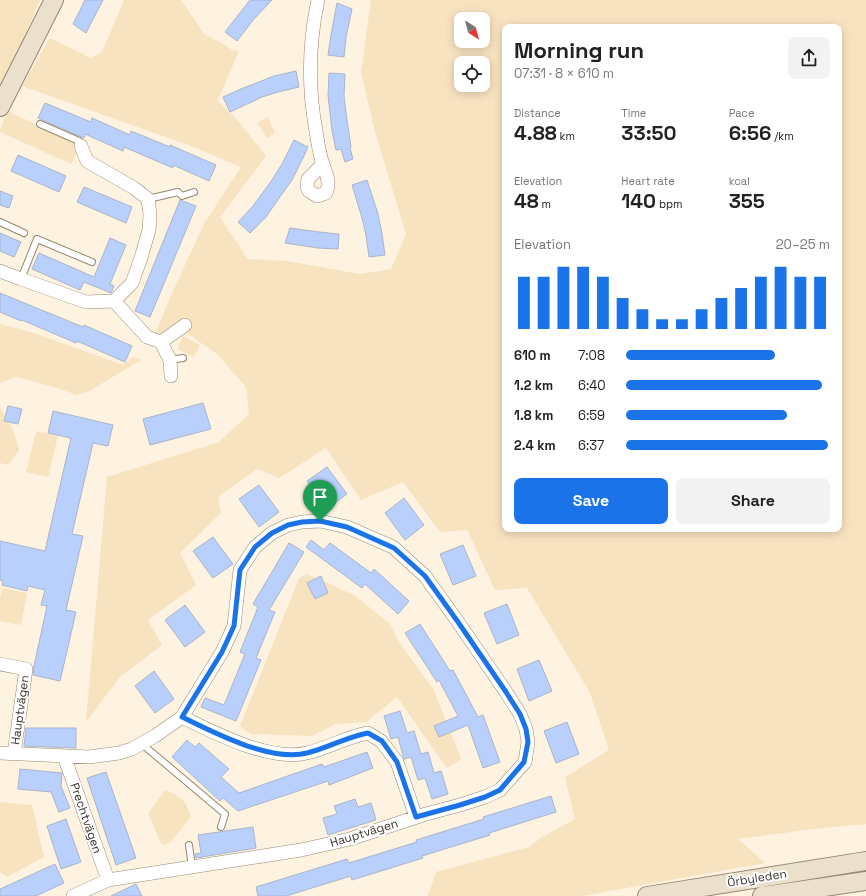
<!DOCTYPE html>
<meta charset="utf-8">
<style>
:root{--surface:#fff;--page:#f2f2f2;--text:#222;--muted:#767676;--accent:#1a73e8}
body{margin:0;font-family:"Space Grotesk",sans-serif;background:var(--page);color:var(--text);height:100vh;display:flex;flex-direction:column;font-size:15px;white-space:nowrap}
*{box-sizing:border-box;margin:0}
p{font-size:13px;color:var(--muted)}
.icon{flex:none;width:22px;height:22px;fill:none;stroke:currentColor;stroke-width:2;stroke-linecap:round;stroke-linejoin:round}
.map{position:relative;flex:1;overflow:hidden}
.panel{position:absolute;left:502px;top:24px;width:340px;height:508px;display:flex;flex-direction:column;background:var(--surface);border-radius:8px;box-shadow:0 2px 10px #0003}
.panel>*{flex:none}
.needle{width:26px;rotate:144deg}
.buttons{position:absolute;left:454px;top:12px;display:grid;gap:8px}
.buttons a{display:grid;place-items:center;width:36px;height:36px;border-radius:8px;background:var(--surface);box-shadow:0 2px 10px #0003;font-size:20px}
.pin{position:absolute;display:grid;place-items:center;width:34px;height:34px;color:#fff;margin:-41px -17px;border-radius:50% 50% 50% 0;rotate:-45deg;box-shadow:0 0 4px #0007}
.pin .icon{rotate:45deg}
.round{display:grid;place-items:center;flex:none;width:42px;height:42px;border-radius:8px;background:var(--page)}
.headline{display:flex;align-items:center;justify-content:space-between;height:68px;padding:0 12px}
h1{font-size:22px;font-weight:600;line-height:30px}
.stats{display:grid;grid-template-columns:repeat(3,1fr);gap:6px;height:68px;padding:4px 12px}
.stats div{display:grid;align-content:center}
.stats b{font-size:20px;font-weight:600}
.stats small{font-size:11px;font-weight:400}
.stats p{font-size:11px}
.chart{height:112px;padding:8px 12px}
.chart p{display:flex;justify-content:space-between}
.chart svg{width:100%;height:72px;margin-top:4px;stroke:var(--accent);stroke-width:6}
.cta{display:flex;gap:8px;margin-top:auto;padding:8px 12px}
.cta a{flex:1;height:46px;border-radius:8px;background:var(--accent);color:#fff;font-size:16px;font-weight:600;line-height:46px;text-align:center}
.cta a+a{background:var(--page);color:var(--text)}
ul{padding:0 12px;list-style:none;font-size:13px}
li{display:grid;grid-template-columns:64px 48px 1fr;align-items:center;height:30px}
li i{height:10px;border-radius:5px;background:var(--accent)}
.map>svg:first-child{display:block}
</style>
<div class="map">
<svg width="866" height="896" viewBox="0 0 866 896">
<rect width="100%" height="100%" fill="#fef2e0"/>
<path fill="#f8e3c1" fill-rule="evenodd" d="M0,0h40l-40,94z
M124,0h57l24,35 17,8 10,7 7,1 -21,49 20,21 28,35 -46,61 28,42 39,2 73,13 31,-5 15,-35 -31,-102 -14,-60 10,-72h495v824l-52,5 -76,10 27,24 -183,33h-154l8,-24 93,-25 13,-10 33,-18 -10,-42 44,-27 -19,-57 -63,-105 -32,2 -28,-60 -27,2 -37,-50 -42,18 -35,-52 -47,30 -22,-9 -39,28 3,16 -41,40 16,32 -48,35 14,25 -42,32 -34,45 21,-245 112,-35 30,-28 -3,-27 -29,-33 -32,-22 -30,3 16,-40 33,-71 37,-57 -53,-22 -166,-59 28,-48 41,20 11,-6zM461,19h22v22h-22zM505,27h334v502h-334zM461,63h22v22h-22z
M8,111l73,35 -10,18 -71,-32v-3z
M268,117l7,16 -8,5 -10,-15z
M0,324l31,8 92,33 10,-8 8,3 -53,32 -12,3 -18,-7 -42,-11 -16,6z
M183,336l17,9 -6,12 -17,-8z
M0,408l14,24 5,18 -11,15 -8,-2z
M36,431l22,5 -10,41 -22,-5z
M307,574l47,21 35,28 12,22 33,45 27,69 -14,9 -50,-71 -31,25 -30,2 -24,12 -61,-2 -11,-8 59,-148z
M2,588l25,5 -6,32 -21,-4v-23z
M165,790c16,6 21,11 26,27l-22,27 -7,1 -14,-31z
M0,802l32,3 12,52 -37,20 -7,-5z"/>
<path fill="#bad0fc" stroke="#a9b4cb" d="M85,0h18l-17,33 -13,-9z
M250,0h22l-18,19 -17,22 -12,-9z
M337,3l15,6 -6,28 -2,20 -16,-2 3,-20z
M296,71l3,16 -21,5 -16,5 -32,15 -7,-15 18,-8 33,-13z
M329,73l16,1 -1,22 2,17 5,34 -1,1 3,11 -8,3 -4,-13 -5,1 -4,-19 -4,-36z
M45,103l46,19 1,-4 38,17 1,-4 39,16v-2l46,20 -7,16 -36,-16v3l-49,-21 -1,4 -38,-17 -1,4 -46,-20z
M294,140l14,7 -5,11 -11,22 -15,21 -11,16 -16,16 -12,-11 15,-16 19,-26 10,-16z
M18,155l48,21 -7,16 -48,-21z
M367,180l11,34 4,20 3,21 -16,2 -3,-22 -4,-17 -10,-33z
M84,187l48,20 -6,16 -49,-21z
M0,191l13,5 -4,12 -9,-3z
M180,200l16,6 -46,111 -15,-6z
M290,228l29,4 20,2 -1,15 -20,-1 -33,-5z
M0,233l21,9 -7,15 -14,-6z
M110,238l16,7 -16,39 4,2 -3,7 -27,-11 -4,8 -48,-21 7,-16 55,24z
M0,293l83,34 1,-2 48,21 -7,16 -48,-21 -1,2 -54,-23 -1,1 -21,-9z
M203,403l8,26 -61,16 -7,-26z
M8,406l14,3 -4,15 -14,-3z
M53,411l60,14 -5,21 -15,-3 -21,91 11,2 -17,74 10,2 -16,69 -27,-6 1,-9 13,-60 -6,-1 4,-15 -17,-4 -1,5 -25,-6 1,-4 -3,-1v-39l45,10 26,-113 -23,-5z
M327,467l20,27 -20,15 -20,-28z
M259,485l20,27 -20,15 -20,-28z
M404,498l20,27 -19,15 -20,-27z
M213,537l20,27 -20,14 -20,-27z
M311,540l13,10 6,-7 41,30 3,-4 35,32 -11,13 -33,-30 -3,4 -56,-41z
M289,543l15,9 -35,58 6,2 -19,46 5,2 -25,61 -35,-14 4,-9 19,7 21,-51 -5,-2 18,-45 -5,-3z
M463,545l13,31 -23,9 -13,-31z
M321,576l7,17 -13,6 -8,-16z
M507,604l12,31 -22,9 -13,-31z
M185,605l20,27 -20,15 -20,-27z
M420,624l30,47 3,-1 25,47 5,-2 17,47 -17,6 -15,-43 -29,12 -5,-11 24,-10 -19,-36 -2,2 -32,-49z
M539,660l13,31 -23,10 -12,-32z
M154,671l20,28 -19,14 -20,-27z
M400,711l7,22 7,-2 7,23 7,-2 6,21 7,-2 7,23 -16,5 -7,-21 -7,2 -7,-23 -7,2 -6,-22 -7,2 -7,-23z
M567,722l12,32 -23,9 -12,-32z
M26,728h50v20l-52,-2z
M187,740l8,7 4,-4 30,26 -8,8 18,16 83,-29 2,3 43,-15 6,16 -44,17 -1,-4 -90,30 -15,-13 -3,3 -48,-44z
M20,769l42,4 -1,13 9,22 -11,4 -8,-20 -33,-3z
M106,772l30,86 -20,7 -29,-87z
M551,796l5,16 -67,21 1,2 -68,21 1,2 -71,22 -1,-4 -65,20h-28l-2,-9 91,-28 2,4 68,-21 -1,-2 68,-21 -1,-2z
M355,799l3,8 13,-4 5,17 -48,15 -5,-17 14,-4 -3,-8z
M66,819l15,43 -20,7 -14,-43z
M253,827l3,21 -60,10 -1,-4 6,-1 -3,-18z
M55,864l9,19 -28,13h-36v-7z
M136,884l6,12h-31z"/>
<g fill="none" stroke-linecap="round" stroke-linejoin="round">
<defs>
<path id="lane" d="M40,124l39,17 2,5
M148,199l30,-7 4,4 12,-4
M0,222l24,11
M21,279l16,-40 55,23
M170,360l13,-2
M142,744l83,70 -4,13
M189,845l3,22"/>
<path id="street" d="M318,0c-9,42 -10,88 -2,131 2,11 3,23 7,33 3,10 8,19 3,29l-9,3 -8,-5 -2,-5 1,-7 15,-15
M81,146l6,15 47,27 14,11 2,16 -1,15 -8,28 -9,25 -18,18
M0,271l21,8 65,23 28,-1 33,36 14,5 24,-17
M161,342l9,18 1,16
M0,664l26,5 -12,85
M182,717c32,16 89,45 125,36 21,-5 39,-16 61,-20l13,8 16,21 19,55
M0,753l89,4 30,-4 13,-4 23,-13 27,-19 40,-65 12,-26 6,-56 15,-23 17,-14 16,-8 14,-3 18,-1 27,6 46,20 32,29 33,46 48,70 14,22 6,15 2,13 -3,20 -25,28 -15,7 -25,8 -34,9 -76,25 -49,11 -193,30 -35,16
M64,756l44,124"/>
<path id="secondary" d="M0,107l54,-107
M647,896l219,-35
M762,896l104,-15"/>
</defs>
<use href="#lane" stroke="#958873" stroke-width="8"/>
<use href="#street" stroke="#958873" stroke-width="14"/>
<use href="#secondary" stroke="#958873" stroke-width="20"/>
<use href="#lane" stroke="#fff" stroke-width="6"/>
<use href="#street" stroke="#fff" stroke-width="13"/>
<use href="#secondary" stroke="#ebe0cb" stroke-width="18"/>
</g>
<g fill="none" stroke-linecap="round" stroke-linejoin="round">
<defs>
<path id="route" d="M320,521l27,6 47,21 31,28 33,46 48,70 14,22 6,15 2,13 -4,20 -24,28 -15,7 -25,8 -44,12 -19,-55 -15,-21 -14,-8c-22,4 -40,15 -61,20 -36,9 -93,-20 -125,-36l40,-65 12,-26 6,-56 15,-23 17,-14 16,-8 14,-3z"/>
</defs>
<use href="#route" stroke="#fff" stroke-width="8"/>
<use href="#route" stroke="#1a73e8" stroke-width="5"/>
</g>
<g text-anchor="middle" dominant-baseline="central" stroke-width="4" stroke-linejoin="round" paint-order="stroke">
<g font-size="12" fill="#38332a" stroke="#fff">
<text transform="translate(20 710) rotate(-82)">Hauptvägen</text>
<text transform="translate(86 818) rotate(71)">Prechtvägen</text>
<text transform="translate(364 833) rotate(-17)">Hauptvägen</text>
<text transform="translate(757 878) rotate(-9)">Örbyleden</text>
</g>
</g>
</svg>
<div class="buttons">
<a><svg class="needle" viewBox="-14 -14 28 28"><path d="M0-13l5 13h-10z" fill="#e53935"/><path d="M0 13l5-13h-10z" fill="#767676"/></svg></a>
<a><svg class="icon" aria-label="locate" viewBox="0 0 24 24"><circle cx="12" cy="12" r="6"/><path d="M12 2v4M12 18v4M2 12h4M18 12h4"/></svg></a>
</div>
<div class="pin" style="left:320px;top:521px;background:#1e9e55"><svg class="icon" aria-label="arrive" viewBox="0 0 24 24"><path d="M6 21V4h12l-3 4 3 4H6"/></svg></div>
<section class="panel">
<div class="headline"><div><h1>Morning run</h1><p>07:31 · 8 × 610 m</p></div><a class="round"><svg class="icon" aria-label="share" viewBox="0 0 24 24"><path d="M12 15V3M7 8l5-5 5 5M5 13v7h14v-7"/></svg></a></div>
<div class="stats">
<div><p>Distance</p><b>4.88<small> km</small></b></div>
<div><p>Time</p><b>33:50</b></div>
<div><p>Pace</p><b>6:56<small> /km</small></b></div>
</div>
<div class="stats">
<div><p>Elevation</p><b>48<small> m</small></b></div>
<div><p>Heart rate</p><b>140<small> bpm</small></b></div>
<div><p>kcal</p><b>355</b></div>
</div>
<div class="chart"><p><span>Elevation</span>20–25 m</p>
<svg viewBox="0 0 160 44" preserveAspectRatio="none"><path d="M5 44V12M15 44V12M25 44V6M35 44V6M45 44V12M55 44V25M65 44V32M75 44V38M85 44V38M95 44V32M105 44V25M115 44V19M125 44V12M135 44V6M145 44V12M155 44V12"/></svg>
</div>
<ul>
<li><b>610 m</b>7:08<i style="width:73%"></i></li>
<li><b>1.2 km</b>6:40<i style="width:96%"></i></li>
<li><b>1.8 km</b>6:59<i style="width:79%"></i></li>
<li><b>2.4 km</b>6:37<i style="width:99%"></i></li>
</ul>
<div class="cta"><a>Save</a><a>Share</a></div>
</section>
</div>
